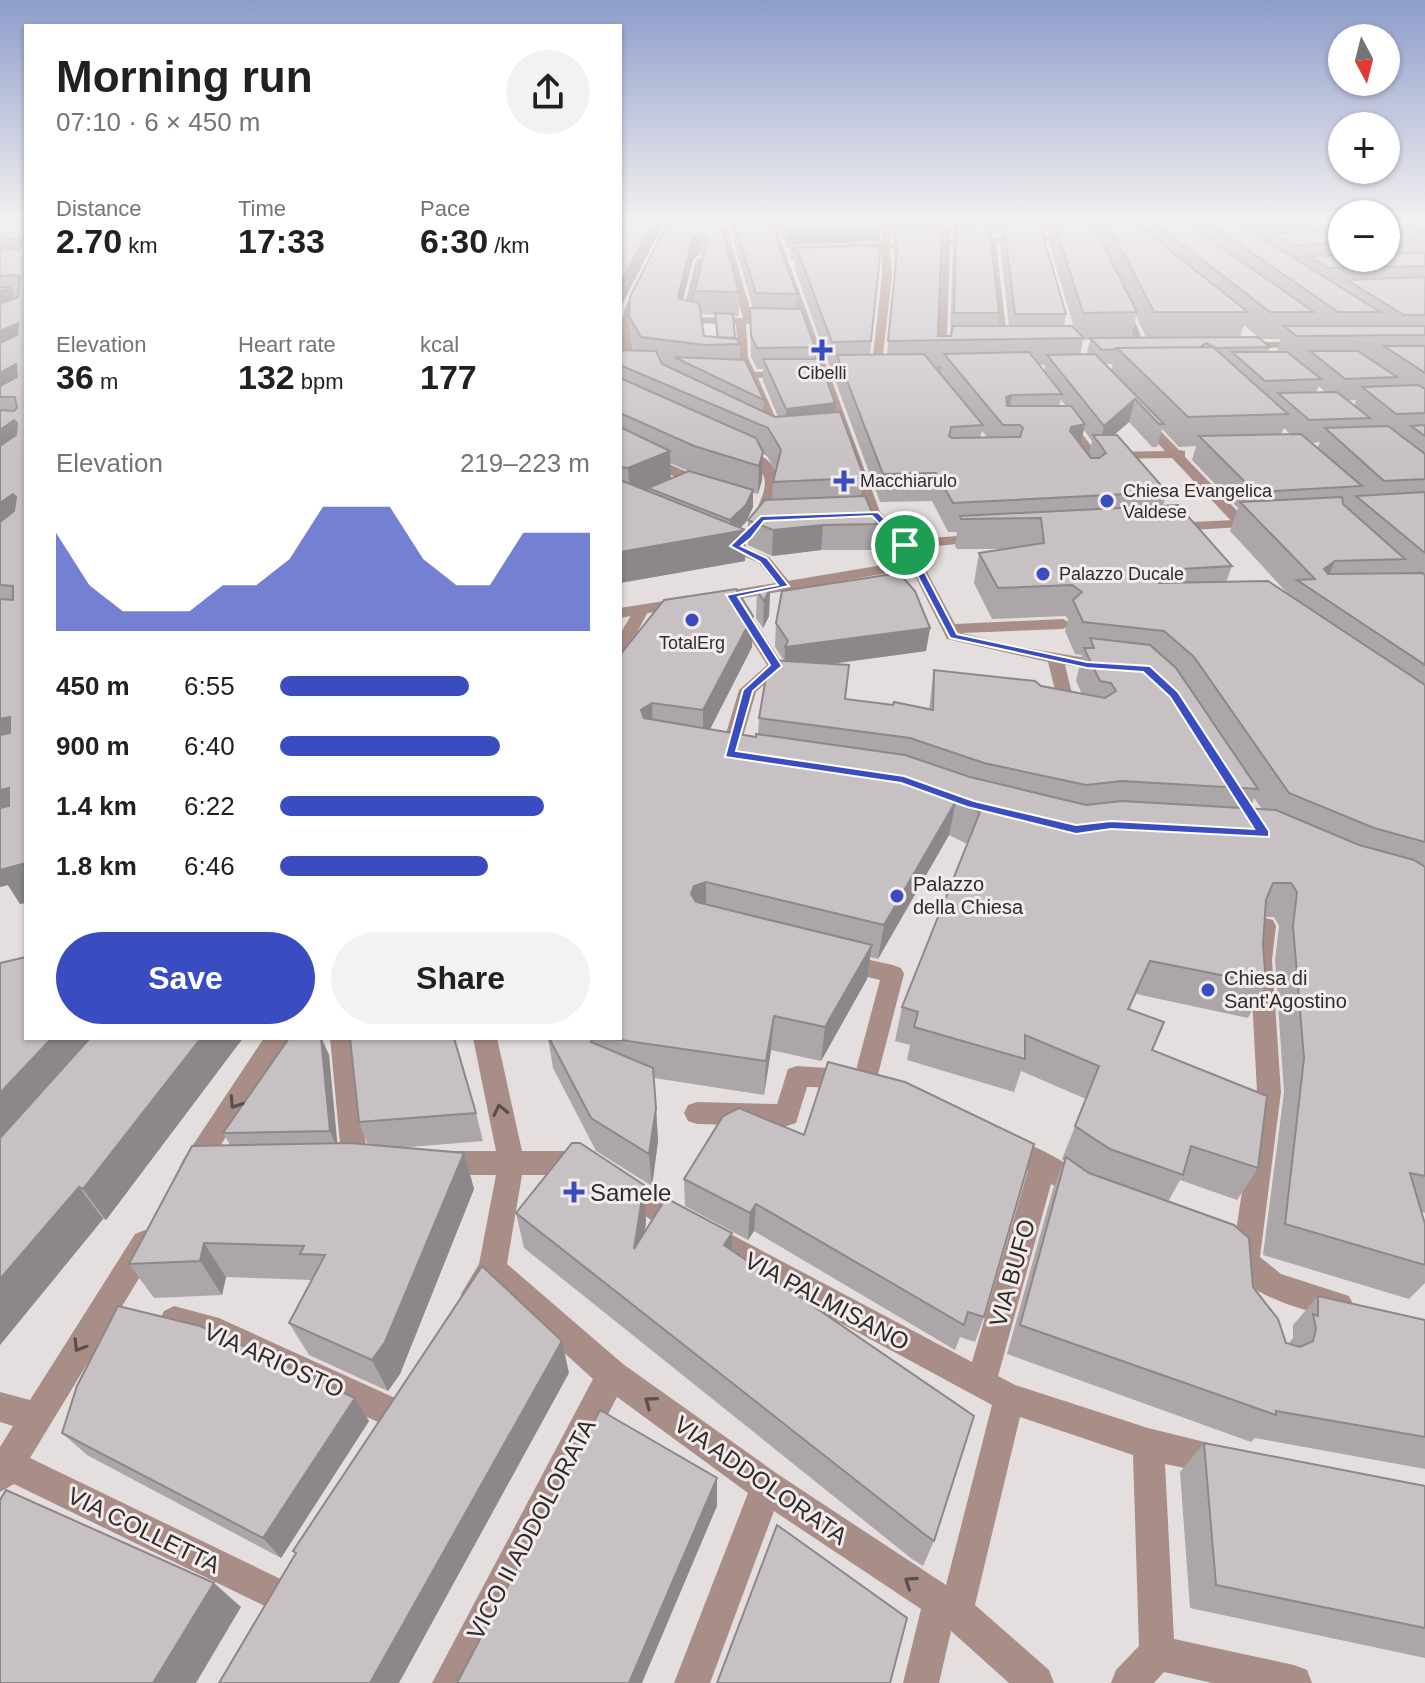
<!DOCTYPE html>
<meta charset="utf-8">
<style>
:root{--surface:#fff;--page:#f2f2f2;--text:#202124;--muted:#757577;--accent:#3a4dc0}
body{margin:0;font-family:Arial,sans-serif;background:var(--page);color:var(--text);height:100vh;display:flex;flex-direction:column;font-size:30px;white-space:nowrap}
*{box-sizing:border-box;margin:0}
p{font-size:26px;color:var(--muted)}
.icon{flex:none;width:44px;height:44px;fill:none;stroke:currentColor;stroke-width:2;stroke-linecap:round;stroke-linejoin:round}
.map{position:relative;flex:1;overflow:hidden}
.sheet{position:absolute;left:24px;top:24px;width:598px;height:1016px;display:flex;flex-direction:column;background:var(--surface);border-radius:0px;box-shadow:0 2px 6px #0004}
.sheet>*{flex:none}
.needle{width:52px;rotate:173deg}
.tools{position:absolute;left:1328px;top:24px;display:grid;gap:16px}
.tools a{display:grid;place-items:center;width:72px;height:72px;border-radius:50%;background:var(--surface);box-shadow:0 2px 6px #0004;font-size:40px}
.pin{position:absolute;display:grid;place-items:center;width:68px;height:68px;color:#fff;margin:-34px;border:4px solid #fff;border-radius:50%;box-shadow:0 2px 8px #0007}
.round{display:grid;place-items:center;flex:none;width:84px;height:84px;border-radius:42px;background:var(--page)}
.summary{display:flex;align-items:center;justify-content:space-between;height:136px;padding:0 32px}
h1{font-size:44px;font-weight:700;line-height:60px}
.metrics{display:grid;grid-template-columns:repeat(3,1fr);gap:12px;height:136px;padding:8px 32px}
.metrics div{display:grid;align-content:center}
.metrics b{font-size:34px;font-weight:700}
.metrics small{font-size:22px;font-weight:400}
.metrics p{font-size:22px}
.chart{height:224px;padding:16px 32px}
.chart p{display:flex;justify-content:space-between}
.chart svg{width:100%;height:144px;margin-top:8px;fill:var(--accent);opacity:.7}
.action{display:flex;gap:16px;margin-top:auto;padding:16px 32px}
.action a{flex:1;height:92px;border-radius:48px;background:var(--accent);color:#fff;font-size:32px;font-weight:700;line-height:92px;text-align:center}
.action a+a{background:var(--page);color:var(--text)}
ul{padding:0 32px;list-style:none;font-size:26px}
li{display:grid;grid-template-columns:128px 96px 1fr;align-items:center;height:60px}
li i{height:20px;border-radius:10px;background:var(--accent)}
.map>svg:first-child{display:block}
</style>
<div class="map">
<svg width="1425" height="1683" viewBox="0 0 1425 1683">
<rect width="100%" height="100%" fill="#e5dede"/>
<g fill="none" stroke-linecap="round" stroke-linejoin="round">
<path fill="#a98e87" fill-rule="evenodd" d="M717,222h8l28,97 28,3 -5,3 -30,-1 2,34 7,14 106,-3 5,3 -5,3 -103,3 26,59 -2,3 -10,-3 -25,-58h-22l-5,-3 24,-4 -6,-14 -2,-34 -50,-1 -5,-3 15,-60 4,-3 4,3 -12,57 51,1z
M881,222h8l1,21 52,-3 1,-18h8l-1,18 178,-8 4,2 -136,9 12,103 -5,3 -5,-3 -10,-103 -38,2 -4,126 -5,3 -5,-3 6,-126 -52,3 2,28 -11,96 -5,3 -5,-3 11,-96v-28l-33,-1 33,-4z
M641,280l5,3c-17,34 -22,48 -6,84l-5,3c-30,-17 -10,-65 1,-87z
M1122,299l5,3 19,46 -9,-2 -20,-44z
M1241,342h64l5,3 -5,3 -68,-1v-4z
M1139,417h8l32,33 6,1v6l62,64v6h-10l-65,-69 -67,1v-6l4,-1 56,-1 -26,-28z
M1062,418h8l29,38 -2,3h-8l-29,-38z
M620,442l87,39 2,3 -12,3 -77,-36z
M736,449c9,0 16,3 25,7 29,15 14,48 2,70l-12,-3c15,-36 27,-50 -15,-68z
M721,537l48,20 24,29 -3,3h-10l-21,-26 -43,-19 -2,-3z
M893,554l33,16 29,54 108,-5 8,5 -8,5 -101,4 52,13 90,15 8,5 -8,5 -39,-6 12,49 -9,5 -6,-1 -14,-56 -101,-23 -32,-63 -29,-18z
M740,604l5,2 39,60 -28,26 -18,62 -9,6 -9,-6 19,-64 28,-25 -35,-56z
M641,605l8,5 -21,39 -8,5v-20l16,-27z
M1265,918l8,2 3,6 -4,34 9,132 -21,165 21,17 68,22 5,10 -5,10 -10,4c-41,-12 -103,-26 -122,-70l4,-9 14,-3 22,-146 -7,-132 7,-40z
M843,954l50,11 8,3 3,6 -29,112c-17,6 -49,1 -68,1l-11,36 -9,3 -90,-2 -9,-3 -4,-8 4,-8 9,-3 80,2 11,-35 9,-3 59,4 24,-90 -45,-11 -3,-6 3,-6z
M264,1038h25l-88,138 -9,4 -9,-4 -4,-8 4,-8z
M330,1038h24l14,127 -4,8 -9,4 -9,-4 -4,-8z
M473,1038h24l25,113h59l9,4 4,8 -4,8 -9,4h-59l-15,89 116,100 156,111 167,110 46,-180 -338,-183 -41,-28 -4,-9 4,-9 9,-3 52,31 298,158 56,-192 -30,-15 -4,-8 4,-8 9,-3c24,8 75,30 85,53l-4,9 -9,3 -28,-17 -53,192 17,9 133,43 81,20 5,11 -5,11 -11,5 -53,-11 9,175 120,26 13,5 5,13h-100l-48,-11 -10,11h-43l5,-13 23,-24 -6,-191 -113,-38 -45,188 74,65 5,13h-45l-58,-52 -12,52h-36l18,-74 -147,-98 -64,172h-36l74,-190 -131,-96 -148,286h-37l161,-304 -98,-89 -10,14 -10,4 -10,-4 -4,-10 18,-30 17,-89h-55l-9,-4 -4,-8 4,-8 9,-4h55z
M145,1230l10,4 4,9 -4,9 -125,206 261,126 5,12 -5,12 -12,5 -265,-129 -14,8v-45l13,-21 -13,-4v-30l30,8 105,-166z
M174,1306l45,12 187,85 5,11 -5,11 -11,5 -188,-88 -43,-11 -5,-10 5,-10z"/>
<path fill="#a98e87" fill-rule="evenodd" d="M766,222h8l106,290 28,28 73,-6 5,1v6l-77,8 -22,24 -5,1 -167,29 -8,-5 8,-5 162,-27 20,-21 -30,-32z
M1256,519l7,4 -2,3 -89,5 -7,-4 7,-4z
M683,598l8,5 -3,3 -68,12v-10z"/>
</g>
<path fill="#aca6a9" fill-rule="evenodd" d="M0,222h26v681l-6,1 -12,-19 -8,2z
M668,222h52l19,70v24h-6l2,23 5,5v16l24,40 -1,12 12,5h3l-15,-36v-12h-6l-6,-12 -1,-49h3l-25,-86h43l26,72 -1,15 19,38 -1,12 21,54 28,61 -2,22 16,28 -2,26h-54l-49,6 -24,-11v-25l24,-20 1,-18 3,-11 -9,-15 -4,-2 -1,26 -4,14 -5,-1v14l-7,15 -6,6 5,33 -125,22v-251l4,18h11l-5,-10 -1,-24zM700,254l3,3 -8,34 1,11 -13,-2 10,-41zM701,314l14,1 1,22 -12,-1zM670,463l18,8 -17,8z
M777,222h104l-2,18h1l1,6 -11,109 17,-1 8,-78 -2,-25 1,-11h-1l-2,-18h51l-4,114h12l3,-88 1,-11h-1v-15h389v36h44v-36h39v991l-3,-1 3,12v59l-16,16 -146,-44 21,-163 -9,-132 4,-34 -5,-9h-9l-2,27 3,40 -18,34 -112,-24 -7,16 23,40 106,118 -21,32 -57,-20 -12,22 85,85 33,56 2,1 5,-6v-13l25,-29 107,24v149l-170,-31 -4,4 -244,-88 46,-165 11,-28 -2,-2 24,-60 -65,-28 -7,21 -107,-32 3,-15 -15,-4 7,-34 65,-163 -18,-9 -71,124 -8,-2 -3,22 -46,82 -50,-11 -7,45 -110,-17 4,63 -6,45 -56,-35 -43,-83 -5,-30h72v-383l133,-39 -1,31 -42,82 46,8 2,-2 1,-17 25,-57 -9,-14 1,-24 154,5 -4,23 -94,13 13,35 84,10 5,-39 148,24 -6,-13 6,-26 -7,-1 -10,-23 3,-12 -3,-3 -73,3 -18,-36 5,-30 28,-4h-50l-2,-3 2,-14h-9l-16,-31 -52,1 -45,-122 1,-12h-6l-35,-98v-10h-4l-1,-3v-10h-4zM1096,230h6l-2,9zM1042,233h9l-2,11 25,84 -10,-2 2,-12zM990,235h12l-2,11 9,80h-12l2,-13zM1136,316l10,21 -15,1zM1244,325l14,12h-18zM1261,339h19l-3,13h-9l2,-5zM1083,340h7l-3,12 2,3h-9zM1104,364h9l-2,7zM1039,365h6l-1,6zM934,366h8l-1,8zM1319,386l6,6h-9zM1061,400l5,6h-7zM1356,400l-2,6 -6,-5zM1129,422l23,25h5l5,-18 17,18 17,-1 -4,14 46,48 -8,23 58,63 -62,-12 6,-16 -69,-60 4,-14 -53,-57zM1284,428l6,6h-9zM1084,430l8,11 -3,14 -9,-10zM982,431l5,6 -7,1zM1320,442l-3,6 -6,-5zM1254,798l8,11h-12z
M770,589l-1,27 -6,12 -7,-10 1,-27z
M26,1038h217l-137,182 -3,-1 -103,126z
M289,1038h33l7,17 8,89 31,1 -9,-23 117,-9 7,28 -85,7 66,5 10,36 -74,185 -12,17 -79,-36 -20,-32 23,-43 -86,-3 -4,18 -68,3 -25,-34 101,-119 -7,-12z
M723,1116l261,201 -9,25 -15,-5 -5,13 -201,-119 -6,9 -63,-34 -1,-27z
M516,1213l130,8 -1,11 86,18 203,291 -11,25 -11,-7 -388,-311z
M355,1398l14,23 -88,137 -194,-103 -25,-22z
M1204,1443l221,43v172l-235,-50 -10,-136z"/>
<path fill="#8c8789" d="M653,222h11l-44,87v-25z
M851,222h30l-2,19 -89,3v3h-4l1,-21z
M700,233v21l-7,5 -15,60v-23l15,-58z
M17,238l9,22 -26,2v-22z
M11,287l9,23 -20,9v-28z
M18,323l8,19 -26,19v-30z
M623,338l1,25 -4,1v-25z
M16,364l10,25 -26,8v-24z
M1012,395l-5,26 -1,-24z
M1135,399l-6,23 -28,24 -1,-2 4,-18z
M835,403l-1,23 -49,6 1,-23z
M14,420l12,28 -26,18v-36z
M1085,424l-6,27 -15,8 7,-32z
M670,451l1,29 -41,17 -2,-29z
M763,452l-1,28 -4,14 1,-28z
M753,490v17l-7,15 -10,10 10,-2 -1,31 -125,22v-31l110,-19v-13z
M13,494l13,29 -26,21v-41z
M823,525l-2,25 -49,6 1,-26z
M1335,561l-13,31 2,-23z
M1164,570l-9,31 3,-28z
M770,589l-1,27 -6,12 1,-27z
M753,616l-1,31 -49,96v-33z
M930,628l-4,23 -142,19 1,-23z
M652,703l1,33 -12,-26z
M10,717l16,29 -26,11v-38z
M9,788l17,30 -26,11v-39z
M956,801l-7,34 -71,124 6,-34z
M0,849l26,14v40l-6,1 -12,-19 -8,2z
M706,882v34l-15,-22 3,-8z
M872,945l-5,34 -46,82 4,-34z
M1150,961l-14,33 -22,49 14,-34z
M774,1016l-3,34 -7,45 2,-34z
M52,1038h53l-105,117v-62z
M201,1038h42l-137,182 -23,-31z
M321,1038l8,17 9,95 -8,-19z
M656,1108l2,33 -6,45 -3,-32z
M464,1153l10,36 -74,185 -12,17 -16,-31z
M644,1185l2,36 -9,62 -3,-34z
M79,1187l24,32 -103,126v-66z
M756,1204l-2,27 -6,9 2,-27z
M732,1233l-1,34 -7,-22z
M204,1243l22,34 -4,18 -22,-34z
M562,1341l7,32 -170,310h-29z
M355,1398l14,23 -88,137 -18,-20z
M717,1478v28l-75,177h-13z
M214,1583l27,24 -45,76h-43z"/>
<path fill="#c8c1c4" stroke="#8c8789" stroke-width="2" d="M0,222h26v641l-26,7v-62l9,-2v-18l-9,2v-55l10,-2v-16l-10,2v-120l13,1v-14l-13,-1v-63l14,-11 2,-14 -3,-3 -13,9v-57l16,-11 1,-12 -3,-3 -14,10v-20l14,1 3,-3 -2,-11h-15v-11l17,-9 -1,-13 -16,9v-30l17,-8 1,-12 -18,8v-27l18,-7 2,-19 -3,-3 -17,1v-24l2,-1 18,-2 1,-8 -4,-3 -17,2z
M620,222h33l-33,62z
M668,222h52l19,70 -44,-1 12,-52 -7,-6 -7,5 -15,58 2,3 19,4 5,33 33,3 3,5 -35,1 -64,-8 -12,-21 1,-19z
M734,222h37l26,72 -41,-1z
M786,222h66l-65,4z
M1039,222l27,92h-51l-11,-90z
M1054,222h38l45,90 -54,1z
M1107,222h27l114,90h-94z
M1153,222h32l129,90h-44z
M1207,222h30l143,90h-42z
M1386,222h7v6l25,14h-32z
M1404,222h21v10z
M989,224l10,89h-45l2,-88z
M942,227l-4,109h13l2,-10h119l12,12 -196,3 9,-88 -2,-24z
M1342,232v12l-50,1 -19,-12z
M880,240v4l-88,4 -2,-4z
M881,246l-10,95 -39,1 -36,-95z
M1425,253v13l-96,2 -20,-12 33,-1v3h44v-4z
M1425,277v38h-21l-57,-35z
M0,287h11l-11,4z
M750,308l51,1 14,38 -58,1 -6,-12z
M715,313l18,1 2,24 -17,-1z
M1284,326h141v9l-129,1z
M1258,337l12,10 -54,1 -10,-5 -6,4 -83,1 1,1 -16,1 -12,-12z
M1384,346h41v27z
M1213,347l75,67 -100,3 -71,-69z
M620,350l36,1 6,13 113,53 65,-5 23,62h-4l1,4 -87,4 8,-32 -13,-22 -148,-63z
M1310,351h48l39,26 -52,2z
M1029,352l33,42 -50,1 -6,2 1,9h64l14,18 -14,3 -1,4 21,27h8l7,-5 -13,-18h24l50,57 -214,11 -17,-30 -53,1 -46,-119 87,-1 59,71 -32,2 -2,9 3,2 68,-1 3,-9 -3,-3h-17l-59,-71z
M1232,352h55l34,27 -56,2z
M1095,354l69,70h-5l-24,-25 -31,27 -57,-71z
M674,357l71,3 19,40z
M763,359h56l16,44 -49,6z
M620,378l136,60 7,14 -4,14 -65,-20 -74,-33z
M1418,385l7,4v24l-29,1 -34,-27z
M1337,392l33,26 -61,2 -31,-27z
M1425,425v11l-14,-10z
M1388,426l37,28v25l-41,2 -59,-53z
M620,427l50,24 -42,17 -8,-1z
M1301,434l61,52 -107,6 -56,-56z
M689,471l64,19 -7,15 -16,15 -82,-32z
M620,480l126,50 -126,22z
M1425,492v61l-69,-57z
M865,496l12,28 -54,1 -50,5 -25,-10 17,-20z
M1342,497l1,7 62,55 -70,2 -11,8 4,5 94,-1 3,2v90l-128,-85 18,-1 -75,-77z
M1178,505l54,61 -68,4 -6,3 1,10 109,-2 157,104v157l-51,-14 -85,-35 -95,-136 -30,-26 -81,-9 -10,-22 9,-8 -10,-7 -74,3 -19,-35 65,-10 -3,-25 -80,1 -1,-3z
M899,573l16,18 15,37 -145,19 3,-6 -12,-18 6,-32z
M736,589l17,27 -50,94 -51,-7 -11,7 3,8 112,19v-3l149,21 65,22 116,28 36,-4 154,9 83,35 55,15 11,7v309l-15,-3 15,51v41l-140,-41 19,-166 -11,-132 4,-34 -6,-9h-18l-7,17 -3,44 3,40 -116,-23 -22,48 36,13 -12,28 115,46 -9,72 -67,-22 -8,29 -73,-26 -35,-23 24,-60 -74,-31v24l-111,-32 4,-15 -16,-5 78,-195 -24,-11 -72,124 -178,-43 -12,4 -3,8 5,8 176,43 -47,82 -51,-11 -8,45 -159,-23h13v-383l44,-55z
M770,589l-6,12 -7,-10z
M1090,638l60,7 26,23 82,121 -136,-8 -36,4 -102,-22 -74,-25 -151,-20 10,-58 80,5 -4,34 48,6 1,-3 39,8 1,-40 101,11 6,5 64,12 11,-7 -5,-8 -11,-2 -16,-33h10z
M26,957v81h26l-52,55v-130z
M90,1038h111l-118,151 -4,-2 -79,92v-141z
M289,1038h32l9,93 -107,2z
M350,1038h104l22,75 -117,9z
M549,1038h44l-2,4 62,26 3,40 -7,46 -58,-36z
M828,1062l77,20 129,62 -50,173 -16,-5 -4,13 -208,-121 -6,9 -66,-34 39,-63 16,-8 65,27z
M350,1143l114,10 -79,189 -13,18 -83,-37 36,-68 -25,-1 4,-8 -100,-3 -4,18 -71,3 63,-118z
M572,1143h8l64,42 -10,64 32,-51 66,35 -8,12 250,171 -40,125 -11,-8 -407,-320z
M1066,1157l23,16 145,52 15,13 4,49 25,32 8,24 14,4 13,-6 3,-12 -3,-15 5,2v-20l107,24v117l-149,-26v4l-256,-90z
M482,1266l80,75 -192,342h-151l77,-130 -3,-2z
M118,1306l82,20 155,72 -92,140 -201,-105 15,-47z
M600,1410l117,68 -88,205h-172z
M1204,1443l221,43v142l-209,-43z
M6,1490l208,93 -61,100h-153v-183z
M777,1525l130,93 -17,65h-173z"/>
<defs><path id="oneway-chevron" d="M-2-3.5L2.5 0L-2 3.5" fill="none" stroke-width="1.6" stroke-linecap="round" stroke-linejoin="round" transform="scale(2)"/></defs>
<g stroke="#5a4e4c">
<use href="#oneway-chevron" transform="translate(235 1103) rotate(123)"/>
<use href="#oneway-chevron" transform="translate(500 1110) rotate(-102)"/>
<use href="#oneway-chevron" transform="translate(79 1346) rotate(122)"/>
<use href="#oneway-chevron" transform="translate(650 1402) rotate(-144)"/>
<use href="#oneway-chevron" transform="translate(910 1582) rotate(-146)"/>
</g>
<linearGradient id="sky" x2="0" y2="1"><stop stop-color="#8e9dcb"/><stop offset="0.48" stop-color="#f3f0f0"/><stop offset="1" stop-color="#f3f0f0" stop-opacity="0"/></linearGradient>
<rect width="1425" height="458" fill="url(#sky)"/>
<path fill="#3a4dc0" stroke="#fff" stroke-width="2" fill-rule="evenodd" d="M878,512l32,33 -11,12 25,14 33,63 130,28 63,4 28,26 91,139v6l-158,-8 -35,5 -109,-27 -66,-24 -176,-26 18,-67 27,-25 -44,-70 52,-10 -18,-23 -30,-16 31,-30zM872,516l28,29 -11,13 28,17 33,63 137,30 56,4 27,25 84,132 -143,-8 -35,4 -102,-24 -70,-25 -168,-25 17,-60 29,-25 -44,-69 51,-11 -22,-28 -26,-12 10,-8 13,-17z"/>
<g fill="#3a4dc0" stroke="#f3ebec" stroke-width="3">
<path d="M818 338h8v8h8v8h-8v8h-8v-8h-8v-8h8z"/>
<path d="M840 469h8v8h8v8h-8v8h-8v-8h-8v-8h8z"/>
<circle cx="1107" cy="501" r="8"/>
<circle cx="1043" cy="574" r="8"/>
<circle cx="692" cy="620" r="8"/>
<circle cx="897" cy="896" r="8"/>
<circle cx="1208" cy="990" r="8"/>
<path d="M570 1180h8v8h8v8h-8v8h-8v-8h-8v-8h8z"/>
</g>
<g text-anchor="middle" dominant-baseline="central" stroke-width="6" stroke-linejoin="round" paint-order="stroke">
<g font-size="18" fill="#2f2c2c" stroke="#f3ebec" text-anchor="start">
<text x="822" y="373" text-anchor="middle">Cibelli</text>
<text x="860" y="481">Macchiarulo</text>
<text x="1123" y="491">Chiesa Evangelica<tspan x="1123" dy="21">Valdese</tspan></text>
<text x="1059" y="574">Palazzo Ducale</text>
<text x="692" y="643" text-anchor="middle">TotalErg</text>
</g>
<g font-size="20" fill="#2f2c2c" stroke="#f3ebec" text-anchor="start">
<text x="913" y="884">Palazzo<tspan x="913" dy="23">della Chiesa</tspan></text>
<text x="1224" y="978">Chiesa di<tspan x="1224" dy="23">Sant'Agostino</tspan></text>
</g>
<g font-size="24" fill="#2f2c2c" stroke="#f3ebec" text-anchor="start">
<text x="590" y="1192">Samele</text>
</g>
<g font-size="24" fill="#2f2c2c" stroke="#f3ebec">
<text transform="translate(1012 1273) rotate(-74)">VIA BUFO</text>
<text transform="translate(827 1301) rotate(28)">VIA PALMISANO</text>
<text transform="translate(274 1360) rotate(24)">VIA ARIOSTO</text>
<text transform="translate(761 1480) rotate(35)">VIA ADDOLORATA</text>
<text transform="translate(531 1529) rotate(-62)">VICO II ADDOLORATA</text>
<text transform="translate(144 1530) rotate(26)">VIA COLLETTA</text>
</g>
</g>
</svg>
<div class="tools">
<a><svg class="needle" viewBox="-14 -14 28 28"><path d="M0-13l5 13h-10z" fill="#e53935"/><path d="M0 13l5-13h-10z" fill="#757577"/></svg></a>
<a>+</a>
<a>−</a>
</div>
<div class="pin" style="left:905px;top:545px;background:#1e9e55"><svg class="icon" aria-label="arrive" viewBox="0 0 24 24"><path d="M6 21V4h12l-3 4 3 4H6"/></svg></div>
<section class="sheet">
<div class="summary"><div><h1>Morning run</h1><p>07:10 · 6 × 450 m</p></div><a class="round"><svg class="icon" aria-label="share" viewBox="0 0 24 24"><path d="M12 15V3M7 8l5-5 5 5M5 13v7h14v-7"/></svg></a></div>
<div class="metrics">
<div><p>Distance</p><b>2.70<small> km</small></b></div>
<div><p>Time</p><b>17:33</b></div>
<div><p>Pace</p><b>6:30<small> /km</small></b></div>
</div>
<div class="metrics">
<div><p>Elevation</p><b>36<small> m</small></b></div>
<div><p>Heart rate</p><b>132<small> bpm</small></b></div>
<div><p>kcal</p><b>177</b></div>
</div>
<div class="chart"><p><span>Elevation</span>219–223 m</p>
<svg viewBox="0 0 160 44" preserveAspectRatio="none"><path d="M0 44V14L10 30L20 38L30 38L40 38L50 30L60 30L70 22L80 6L90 6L100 6L110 22L120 30L130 30L140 14L150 14L160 14V44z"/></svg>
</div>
<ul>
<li><b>450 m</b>6:55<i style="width:61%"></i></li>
<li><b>900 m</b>6:40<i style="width:71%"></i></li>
<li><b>1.4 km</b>6:22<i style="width:85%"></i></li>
<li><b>1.8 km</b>6:46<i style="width:67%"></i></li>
</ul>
<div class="action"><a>Save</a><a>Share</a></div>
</section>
</div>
